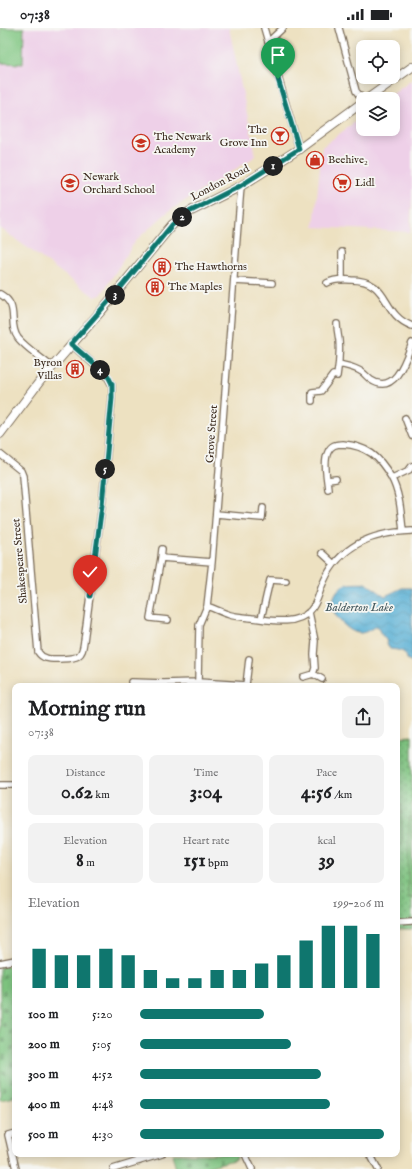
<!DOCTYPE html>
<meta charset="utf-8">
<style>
:root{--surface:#fff;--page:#f2f2f2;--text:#202124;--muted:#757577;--accent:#0f766e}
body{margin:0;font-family:"IM FELL English",serif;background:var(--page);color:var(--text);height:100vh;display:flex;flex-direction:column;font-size:15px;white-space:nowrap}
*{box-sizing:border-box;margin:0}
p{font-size:13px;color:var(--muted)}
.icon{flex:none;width:22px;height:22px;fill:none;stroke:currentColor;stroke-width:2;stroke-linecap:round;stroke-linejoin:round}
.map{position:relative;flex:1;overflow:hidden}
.details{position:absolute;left:12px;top:655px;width:388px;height:474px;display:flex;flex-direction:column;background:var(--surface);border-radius:8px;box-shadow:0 2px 10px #0003}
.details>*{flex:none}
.fabs{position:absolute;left:356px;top:12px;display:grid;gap:8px}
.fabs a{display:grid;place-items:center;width:44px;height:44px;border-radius:8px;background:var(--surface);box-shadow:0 2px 10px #0003;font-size:20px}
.pin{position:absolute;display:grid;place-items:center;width:34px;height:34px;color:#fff;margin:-41px -17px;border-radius:50% 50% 50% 0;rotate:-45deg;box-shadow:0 0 4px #0007}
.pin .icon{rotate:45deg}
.km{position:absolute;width:20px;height:20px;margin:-10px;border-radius:50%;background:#222;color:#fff;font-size:11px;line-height:20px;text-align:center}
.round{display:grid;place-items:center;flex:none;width:42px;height:42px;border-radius:8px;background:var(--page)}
.overview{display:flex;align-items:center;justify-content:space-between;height:68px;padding:0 16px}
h1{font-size:22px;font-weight:800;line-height:30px}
.figures{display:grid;grid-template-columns:repeat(3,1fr);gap:6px;height:68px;padding:4px 16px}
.figures div{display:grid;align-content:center;border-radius:8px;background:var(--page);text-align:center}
.figures b{font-size:20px;font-weight:800}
.figures small{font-size:11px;font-weight:400}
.figures p{font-size:11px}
.chart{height:112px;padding:8px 16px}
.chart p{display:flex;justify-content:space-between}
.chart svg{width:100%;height:72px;margin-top:4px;stroke:var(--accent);stroke-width:6}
ul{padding:0 16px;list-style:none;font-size:13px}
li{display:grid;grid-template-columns:64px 48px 1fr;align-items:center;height:30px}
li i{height:10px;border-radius:5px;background:var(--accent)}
.status{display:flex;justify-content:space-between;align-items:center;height:28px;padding:0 20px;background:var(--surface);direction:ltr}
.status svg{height:11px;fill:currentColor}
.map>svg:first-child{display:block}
</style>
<div class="status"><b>07:38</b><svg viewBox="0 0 49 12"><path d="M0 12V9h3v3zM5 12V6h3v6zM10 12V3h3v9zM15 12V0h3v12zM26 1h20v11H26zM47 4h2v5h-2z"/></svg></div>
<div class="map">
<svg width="412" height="1141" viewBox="0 0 412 1141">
<defs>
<pattern id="grass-dots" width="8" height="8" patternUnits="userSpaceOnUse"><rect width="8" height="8" fill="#7fc681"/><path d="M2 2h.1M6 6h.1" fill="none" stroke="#69a169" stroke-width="1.8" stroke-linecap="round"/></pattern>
<pattern id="cemetery-stones" width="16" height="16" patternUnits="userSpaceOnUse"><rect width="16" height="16" fill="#7fc681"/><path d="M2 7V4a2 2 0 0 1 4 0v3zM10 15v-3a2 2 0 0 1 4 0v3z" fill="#69a169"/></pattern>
<pattern id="water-waves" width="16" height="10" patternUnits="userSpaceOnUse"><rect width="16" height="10" fill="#57afd4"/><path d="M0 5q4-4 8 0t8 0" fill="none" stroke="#498fab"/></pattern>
</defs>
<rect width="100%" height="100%" fill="#f6f6f2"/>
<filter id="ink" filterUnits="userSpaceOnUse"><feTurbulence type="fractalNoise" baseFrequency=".025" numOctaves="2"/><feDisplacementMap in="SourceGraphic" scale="8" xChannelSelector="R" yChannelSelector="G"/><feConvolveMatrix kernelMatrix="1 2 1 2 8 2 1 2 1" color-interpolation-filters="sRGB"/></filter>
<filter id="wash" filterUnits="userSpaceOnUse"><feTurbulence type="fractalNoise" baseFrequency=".012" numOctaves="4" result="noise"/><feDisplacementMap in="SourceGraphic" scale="16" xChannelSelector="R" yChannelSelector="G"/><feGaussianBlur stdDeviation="0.9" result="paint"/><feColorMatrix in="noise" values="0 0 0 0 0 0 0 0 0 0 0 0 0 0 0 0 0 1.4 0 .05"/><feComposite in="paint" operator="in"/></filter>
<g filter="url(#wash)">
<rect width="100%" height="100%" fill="#ede1c1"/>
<path fill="#eed0e8" d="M0,0h229l27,128 -87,55 -33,29 -35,55 -6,2 -95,-69z
M412,52v117l-2,35 -96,-5 8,-80 41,-31v13h30v-30h-7z"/>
<path fill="url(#grass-dots)" stroke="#5d7850" d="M412,708v193h-15v-192z"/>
<path fill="url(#cemetery-stones)" stroke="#5d7850" d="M15,937v132l-15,3v-133z
M172,1126h64l1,5 -37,10h-24z"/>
<path fill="#7fc681" stroke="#5d7850" d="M0,0h24l-1,36 -23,-1z
M397,776h4l1,40h-5z
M409,789h3v81h-4z"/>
<path fill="url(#water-waves)" stroke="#496c79" d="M366,555l19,13 17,-8h10v74l-5,-3c-1,-9 -9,-9 -17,-10l-3,-5 -1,-4 -6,-7 -1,-5 -2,-2c-6,2 -10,7 -17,7 -9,1 -25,-15 -27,-24 -2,-7 2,-18 8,-22 6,-5 18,-3 25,-4z"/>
</g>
<g filter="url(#ink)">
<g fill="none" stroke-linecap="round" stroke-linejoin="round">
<defs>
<path id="street" d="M264,0l35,121
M339,0l17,63 7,9
M268,14l15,-14
M342,252v-28
M234,253l38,2
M327,255c7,-4 16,-4 24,-3 40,0 29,34 61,46
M0,266c21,12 7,29 18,44 8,10 24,20 34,29
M339,336c8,2 16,3 23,8 3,2 6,6 9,8 24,16 35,-21 41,-37
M312,373v-9l9,-1 12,-16 4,1c2,-12 3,-24 2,-36 -1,-6 -2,-10 -2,-16
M405,390l7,18
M0,426l21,17 2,5 15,176c2,3 4,5 8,6 6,2 28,1 32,-2 5,-3 5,-9 6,-15l18,-136 10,-106v-14l-5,-9 -36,-32
M392,450l17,-8 3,-4
M328,452l8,-1
M328,461c-1,-11 -5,-27 0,-37 3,-7 8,-8 15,-8 24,2 36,12 48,33 9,16 10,36 12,54
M216,486l46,4 1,-10
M322,525l12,11
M161,530l1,-9
M207,578c8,3 16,7 23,9 7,2 15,2 22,3 17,2 44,8 58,-7 8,-8 9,-20 14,-30 17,-37 50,-49 88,-50
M309,584l6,29 -1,13 1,14 -2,6
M261,591l9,-39 16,1
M168,592l-18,-2 11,-60 51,4
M303,649l10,-3 9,5
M131,654l33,1 34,-1 48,3 3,-26
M198,654l1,-57 8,-19 5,-44 29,-376
M0,757h15
M397,895l15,-1
M0,935l15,-3
M15,1105l-7,2 8,34
M137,1126l3,7
M245,1126l7,15
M370,1126l8,15
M113,1141l49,-15"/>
<path id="secondary" d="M367,71l45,-32
M0,406l40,-53 62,-71 70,-85 15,-12 54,-27 19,-12 39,-25 64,-47"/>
</defs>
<use href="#street" stroke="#796a57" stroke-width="8"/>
<use href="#secondary" stroke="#796a57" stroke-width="10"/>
<use href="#street" stroke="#fff" stroke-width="5.5"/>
<use href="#secondary" stroke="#fff" stroke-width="8"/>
</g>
</g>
<g fill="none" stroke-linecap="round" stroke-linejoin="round" filter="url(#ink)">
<defs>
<path id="route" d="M90,568l12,-91 10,-107v-14l-4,-8 -37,-32 51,-58 50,-61 15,-12 53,-27 59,-37 -21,-70"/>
</defs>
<use href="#route" stroke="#fff" stroke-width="8"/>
<use href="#route" stroke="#0f766e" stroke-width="5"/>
</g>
<defs>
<symbol id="bar-ring" viewBox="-11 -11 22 22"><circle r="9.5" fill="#f6f6f2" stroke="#c8321e" stroke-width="1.5"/><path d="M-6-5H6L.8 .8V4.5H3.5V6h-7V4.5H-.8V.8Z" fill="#c8321e"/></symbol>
<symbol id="school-ring" viewBox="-11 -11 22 22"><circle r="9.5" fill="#f6f6f2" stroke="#c8321e" stroke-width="1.5"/><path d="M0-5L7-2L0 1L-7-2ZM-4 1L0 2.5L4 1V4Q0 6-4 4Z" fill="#c8321e"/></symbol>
<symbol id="shop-ring" viewBox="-11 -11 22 22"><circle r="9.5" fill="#f6f6f2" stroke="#c8321e" stroke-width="1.5"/><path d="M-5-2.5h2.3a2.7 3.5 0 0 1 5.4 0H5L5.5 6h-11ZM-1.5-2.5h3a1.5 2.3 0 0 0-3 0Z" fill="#c8321e"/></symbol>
<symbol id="supermarket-ring" viewBox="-11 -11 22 22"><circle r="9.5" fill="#f6f6f2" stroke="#c8321e" stroke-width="1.5"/><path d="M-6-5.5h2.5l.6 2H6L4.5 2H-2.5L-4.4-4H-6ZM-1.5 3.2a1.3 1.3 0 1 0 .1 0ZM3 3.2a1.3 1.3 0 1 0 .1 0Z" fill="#c8321e"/></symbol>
<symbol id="building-ring" viewBox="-11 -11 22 22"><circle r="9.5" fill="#f6f6f2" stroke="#c8321e" stroke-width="1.5"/><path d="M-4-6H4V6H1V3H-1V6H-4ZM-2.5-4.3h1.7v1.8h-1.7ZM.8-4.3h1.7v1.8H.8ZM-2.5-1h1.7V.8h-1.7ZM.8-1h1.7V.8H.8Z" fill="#c8321e"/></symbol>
</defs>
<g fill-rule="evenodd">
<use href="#bar-ring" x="270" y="98" width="20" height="20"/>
<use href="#school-ring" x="131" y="105" width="20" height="20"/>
<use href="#shop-ring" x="305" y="122" width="20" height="20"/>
<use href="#school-ring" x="60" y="145" width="20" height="20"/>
<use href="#supermarket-ring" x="332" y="145" width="20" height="20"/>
<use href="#building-ring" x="152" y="229" width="20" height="20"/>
<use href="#building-ring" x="145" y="249" width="20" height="20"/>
<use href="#building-ring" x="65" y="331" width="20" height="20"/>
</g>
<g text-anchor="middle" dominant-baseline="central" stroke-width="3.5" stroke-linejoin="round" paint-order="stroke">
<g font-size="11" fill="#3b2a1e" stroke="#f6f6f2" text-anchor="start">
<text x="267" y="102" text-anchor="end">The<tspan x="267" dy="13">Grove Inn</tspan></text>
<text x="154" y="109">The Newark<tspan x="154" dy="13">Academy</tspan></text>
<text x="328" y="132">Beehive₂</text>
<text x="83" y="149">Newark<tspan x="83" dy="13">Orchard School</tspan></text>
<text x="355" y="155">Lidl</text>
<text x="175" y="239">The Hawthorns</text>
<text x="168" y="259">The Maples</text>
<text x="62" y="335" text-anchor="end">Byron<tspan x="62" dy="13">Villas</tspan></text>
</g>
<g font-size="11" fill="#3b2a1e" stroke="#f6f6f2">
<text transform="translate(220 155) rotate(-28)">London Road</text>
<text transform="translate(212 406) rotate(-86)">Grove Street</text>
<text transform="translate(20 533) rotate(-95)">Shakespeare Street</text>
</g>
<g font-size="12" font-style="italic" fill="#45595e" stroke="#f6f6f2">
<text x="359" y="579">Balderton Lake</text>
</g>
</g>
</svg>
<div class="fabs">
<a><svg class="icon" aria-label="locate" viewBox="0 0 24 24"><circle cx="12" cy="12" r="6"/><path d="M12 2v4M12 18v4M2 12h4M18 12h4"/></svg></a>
<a><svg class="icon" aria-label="layers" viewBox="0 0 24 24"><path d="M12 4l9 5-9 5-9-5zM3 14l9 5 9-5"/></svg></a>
</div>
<div class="pin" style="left:278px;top:51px;background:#1e9e55"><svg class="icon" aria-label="arrive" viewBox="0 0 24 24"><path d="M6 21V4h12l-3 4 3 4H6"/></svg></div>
<div class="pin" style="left:90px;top:568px;background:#d93025"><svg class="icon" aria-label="check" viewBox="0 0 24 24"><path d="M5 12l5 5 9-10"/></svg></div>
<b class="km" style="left:273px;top:138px">1</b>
<b class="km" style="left:182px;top:189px">2</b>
<b class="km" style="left:115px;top:267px">3</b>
<b class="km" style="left:100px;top:342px">4</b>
<b class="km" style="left:105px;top:441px">5</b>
<section class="details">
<div class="overview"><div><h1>Morning run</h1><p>07:38</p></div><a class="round"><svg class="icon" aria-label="share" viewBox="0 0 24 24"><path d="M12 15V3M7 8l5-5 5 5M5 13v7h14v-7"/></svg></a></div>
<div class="figures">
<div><p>Distance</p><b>0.62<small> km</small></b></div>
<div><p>Time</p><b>3:04</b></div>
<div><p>Pace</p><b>4:56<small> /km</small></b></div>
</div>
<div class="figures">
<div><p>Elevation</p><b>8<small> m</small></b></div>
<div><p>Heart rate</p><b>151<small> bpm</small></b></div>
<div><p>kcal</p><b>39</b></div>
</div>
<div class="chart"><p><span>Elevation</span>199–206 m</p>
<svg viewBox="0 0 160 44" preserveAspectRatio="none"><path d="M5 44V20M15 44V24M25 44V24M35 44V20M45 44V24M55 44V33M65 44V38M75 44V38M85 44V33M95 44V33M105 44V29M115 44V24M125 44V15M135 44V6M145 44V6M155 44V11"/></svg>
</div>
<ul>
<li><b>100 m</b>5:20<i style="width:51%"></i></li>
<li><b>200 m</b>5:05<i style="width:62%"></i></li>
<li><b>300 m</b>4:52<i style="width:74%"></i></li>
<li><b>400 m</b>4:48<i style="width:78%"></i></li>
<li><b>500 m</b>4:30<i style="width:100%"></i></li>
</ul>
</section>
</div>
